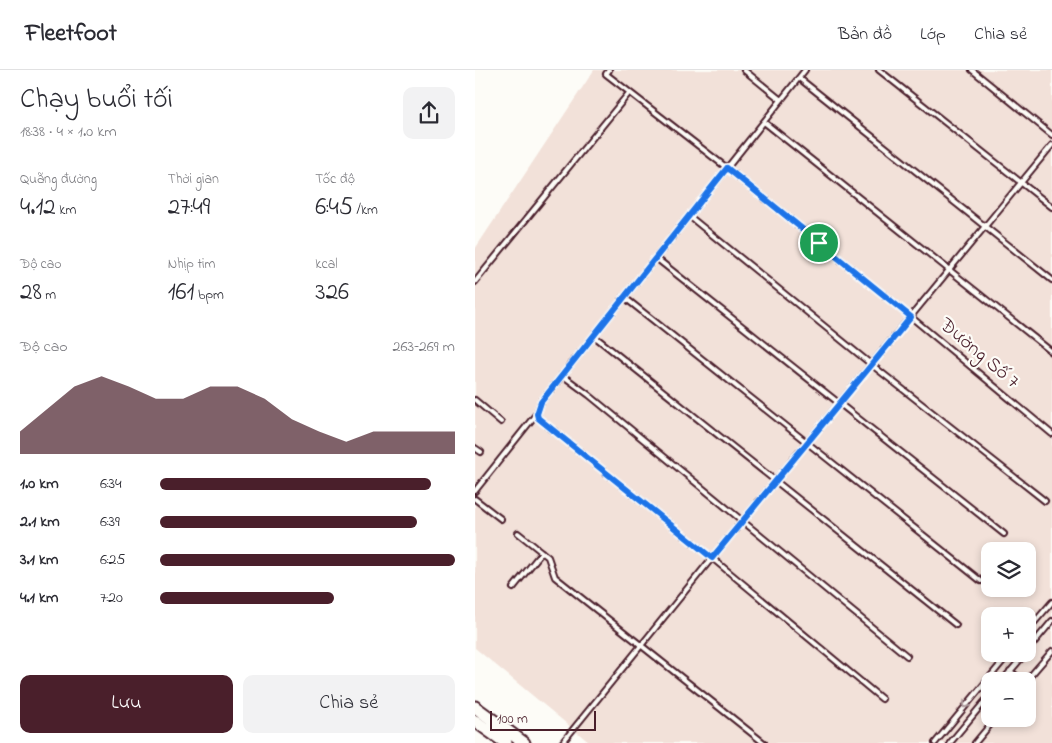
<!DOCTYPE html>
<html lang="vi">
<meta charset="utf-8">
<style>
:root{--surface:#fff;--page:#f2f2f3;--text:#2b2b33;--muted:#7c7c81;--line:#e1e1e2;--accent:#4a1f2b}
body{margin:0;font-family:"Indie Flower",sans-serif;background:var(--page);color:var(--text);height:100vh;display:flex;flex-direction:column;font-size:19px;white-space:nowrap}
*{box-sizing:border-box;margin:0}
p{font-size:16px;color:var(--muted)}
.icon{flex:none;width:28px;height:28px;fill:none;stroke:currentColor;stroke-width:2;stroke-linecap:round;stroke-linejoin:round}
.map{position:relative;flex:1;overflow:hidden}
.side{display:flex;flex-direction:column;background:var(--surface);width:475px}
.side>*{flex:none}
.tools{position:absolute;left:506px;top:472px;display:grid;gap:10px}
.tools a{display:grid;place-items:center;width:55px;height:55px;border-radius:10px;background:var(--surface);box-shadow:0 2px 8px #0003;font-size:25px}
.scale{position:absolute;left:15px;bottom:12px;width:106px;box-sizing:border-box;padding-left:5px;border:2px solid #4a1f2b;border-top:0;font-size:14px;line-height:18px;white-space:nowrap;color:#4a1f2b;-webkit-text-stroke:4px #fdfcf7;paint-order:stroke}
.pin{position:absolute;display:grid;place-items:center;width:42px;height:42px;color:#fff;margin:-21px;border:2px solid #fff;border-radius:50%;box-shadow:0 1px 5px #0007}
.round{display:grid;place-items:center;flex:none;width:52px;height:52px;border-radius:10px;background:var(--page)}
.headline{display:flex;align-items:center;justify-content:space-between;height:85px;padding:0 20px}
h1{font-size:28px;font-weight:600;line-height:38px}
.metrics{display:grid;grid-template-columns:repeat(3,1fr);gap:8px;height:85px;padding:5px 20px}
.metrics div{display:grid;align-content:center}
.metrics b{font-size:25px;font-weight:600}
.metrics small{font-size:14px;font-weight:400}
.metrics p{font-size:14px}
.chart{height:140px;padding:10px 20px}
.chart p{display:flex;justify-content:space-between}
.chart svg{width:100%;height:90px;margin-top:5px;fill:var(--accent);opacity:.7}
.cta{display:flex;gap:10px;margin-top:auto;padding:10px 20px}
.cta a{flex:1;height:58px;border-radius:10px;background:var(--accent);color:#fff;font-size:20px;font-weight:600;line-height:58px;text-align:center}
.cta a+a{background:var(--page);color:var(--text)}
ul{padding:0 20px;list-style:none;font-size:16px}
li{display:grid;grid-template-columns:80px 60px 1fr;align-items:center;height:38px}
li i{height:12px;border-radius:6px;background:var(--accent)}
header{display:flex;align-items:center;gap:30px;box-sizing:border-box;height:70px;padding:0 25px;background:var(--surface);border-bottom:1px solid var(--line)}
header strong{font-size:24px}
nav{display:flex;gap:28px;margin-inline-start:auto;font-size:18px}
main{display:flex;flex:1;min-height:0}
.map>svg:first-child{display:block}
</style>
<header>
<strong>Fleetfoot</strong>
<nav><a>Bản đồ</a><a>Lớp</a><a>Chia sẻ</a></nav>
</header>
<main>
<section class="side">
<div class="headline"><div><h1>Chạy buổi tối</h1><p>18:38 · 4 × 1.0 km</p></div><a class="round"><svg class="icon" aria-label="share" viewBox="0 0 24 24"><path d="M12 15V3M7 8l5-5 5 5M5 13v7h14v-7"/></svg></a></div>
<div class="metrics">
<div><p>Quãng đường</p><b>4.12<small> km</small></b></div>
<div><p>Thời gian</p><b>27:49</b></div>
<div><p>Tốc độ</p><b>6:45<small> /km</small></b></div>
</div>
<div class="metrics">
<div><p>Độ cao</p><b>28<small> m</small></b></div>
<div><p>Nhịp tim</p><b>161<small> bpm</small></b></div>
<div><p>kcal</p><b>326</b></div>
</div>
<div class="chart"><p><span>Độ cao</span>263–269 m</p>
<svg viewBox="0 0 160 44" preserveAspectRatio="none"><path d="M0 44V33L10 22L20 11L30 6L40 11L50 17L60 17L70 11L80 11L90 17L100 27L110 33L120 38L130 33L140 33L150 33L160 33V44z"/></svg>
</div>
<ul>
<li><b>1.0 km</b>6:34<i style="width:92%"></i></li>
<li><b>2.1 km</b>6:39<i style="width:87%"></i></li>
<li><b>3.1 km</b>6:25<i style="width:100%"></i></li>
<li><b>4.1 km</b>7:20<i style="width:59%"></i></li>
</ul>
<div class="cta"><a>Lưu</a><a>Chia sẻ</a></div>
</section>
<div class="map">
<svg width="577" height="673" viewBox="0 0 577 673">
<rect width="100%" height="100%" fill="#fdfcf7"/>
<filter id="ink" filterUnits="userSpaceOnUse"><feTurbulence type="fractalNoise" baseFrequency=".02" numOctaves="2"/><feDisplacementMap in="SourceGraphic" scale="10" xChannelSelector="R" yChannelSelector="G"/><feConvolveMatrix kernelMatrix="1 2 1 2 8 2 1 2 1" color-interpolation-filters="sRGB"/></filter>
<g filter="url(#ink)">
<path fill="#f2e1d9" fill-rule="evenodd" d="M119,0h458v673h-462l-115,-95v-399zM515,481h37v38h-37zM515,546h37v38h-37zM515,611h37v38h-37z"/>
<g fill="none" stroke-linecap="round" stroke-linejoin="round">
<defs>
<path id="service" d="M134,0l-3,4 121,94 184,149 141,117
M269,0l37,30
M330,0l-264,332 -4,11 1,5 174,140 170,141
M404,0l173,137
M497,0l80,65
M324,8l253,202
M289,52l288,230
M214,146l183,149 173,136
M181,188l348,276
M0,212l154,-189
M149,227l357,284
M119,266l362,289
M87,305l27,20 318,261
M0,330l26,22
M0,378l6,4
M0,421l62,-78
M0,429l26,20
M43,463l30,24 7,20 209,166
M38,518l29,-36
M552,561l25,-29
M552,581l25,-30
M535,601l13,10
M527,611l23,-27
M551,611l26,-30
M87,673l150,-185 340,-413
M460,673l74,-89
M475,673l40,-48
M500,673l20,-24"/>
<path id="secondary" d="M0,637l49,36
M0,651l31,22"/>
</defs>
<use href="#service" stroke="#4a1f2b" stroke-width="8"/>
<use href="#secondary" stroke="#4a1f2b" stroke-width="15"/>
<use href="#service" stroke="#fdfcf7" stroke-width="4"/>
<use href="#secondary" stroke="#fdfcf7" stroke-width="11"/>
</g>
<defs><path id="oneway-chevron" d="M-2-3.5L2.5 0L-2 3.5" fill="none" stroke-width="1.6" stroke-linecap="round" stroke-linejoin="round" transform="scale(1.25)"/></defs>
<use stroke="#ac999b" href="#oneway-chevron" transform="translate(491 635) rotate(130)"/>
</g>
<g fill="none" stroke-linecap="round" stroke-linejoin="round" filter="url(#ink)">
<defs>
<path id="route" d="M252,98l184,149 -199,241 -174,-140 -1,-4 4,-12z"/>
</defs>
<use href="#route" stroke="#fff" stroke-width="10"/>
<use href="#route" stroke="#1a73e8" stroke-width="6"/>
</g>
<g text-anchor="middle" dominant-baseline="central" stroke-width="4.5" stroke-linejoin="round" paint-order="stroke">
<g font-size="20" fill="#4a1f2b" stroke="#fdfcf7">
<text transform="translate(504 284) rotate(40)">Đường Số 7</text>
</g>
</g>
</svg>
<div class="tools">
<a><svg class="icon" aria-label="layers" viewBox="0 0 24 24"><path d="M12 4l9 5-9 5-9-5zM3 14l9 5 9-5"/></svg></a>
<a>+</a>
<a>−</a>
</div>
<div class="scale">100 m</div>
<div class="pin" style="left:344px;top:173px;background:#1e9e55"><svg class="icon" aria-label="arrive" viewBox="0 0 24 24"><path d="M6 21V4h12l-3 4 3 4H6"/></svg></div>
</div>
</main>
